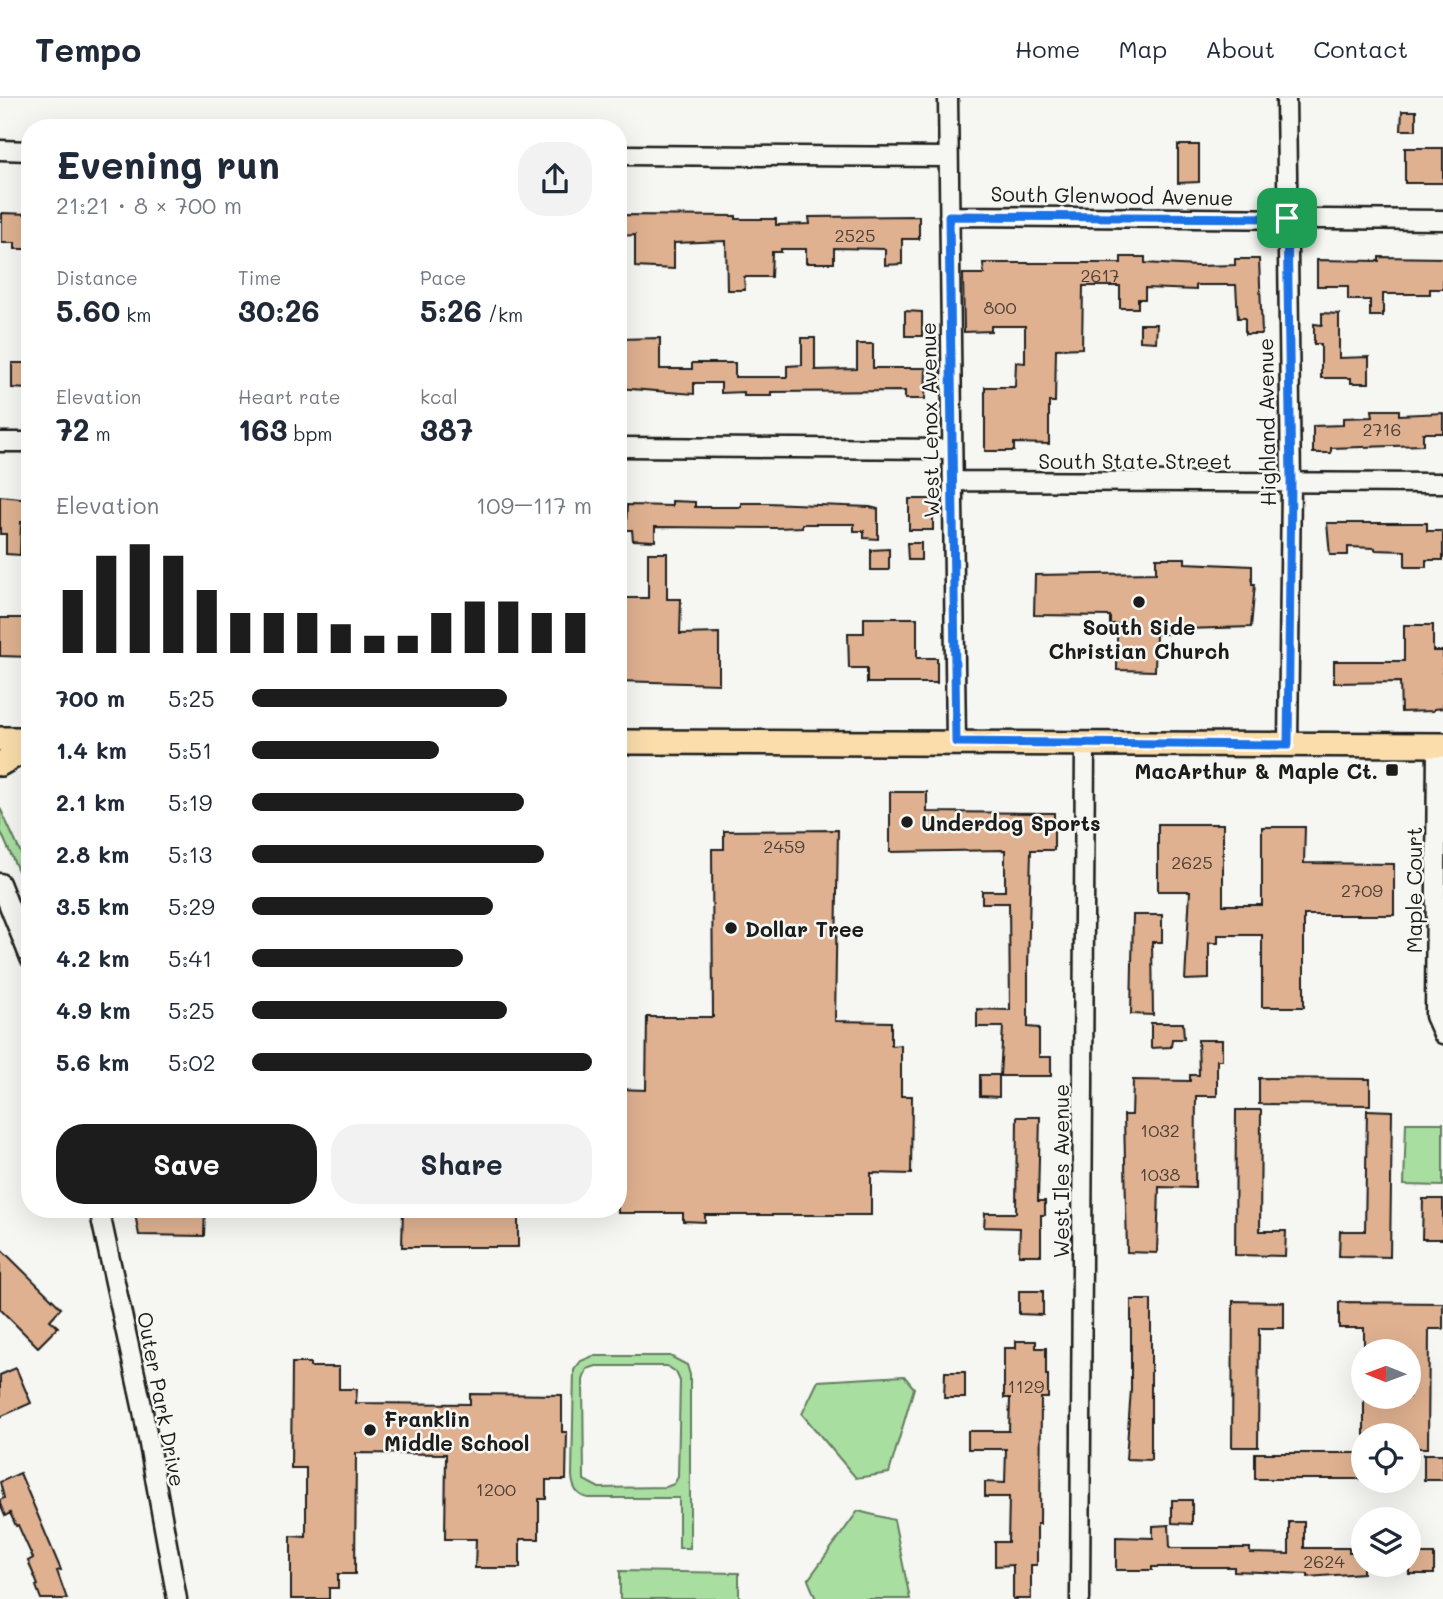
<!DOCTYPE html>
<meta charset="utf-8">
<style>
:root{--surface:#fff;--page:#f2f2f3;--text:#1f2937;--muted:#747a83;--line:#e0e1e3;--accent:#1c1c1c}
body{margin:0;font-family:Mali,sans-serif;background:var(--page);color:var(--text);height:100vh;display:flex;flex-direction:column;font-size:26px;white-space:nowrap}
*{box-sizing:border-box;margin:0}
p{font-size:23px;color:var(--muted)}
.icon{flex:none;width:38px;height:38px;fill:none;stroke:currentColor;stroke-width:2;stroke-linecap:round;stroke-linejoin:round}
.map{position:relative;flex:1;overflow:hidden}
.side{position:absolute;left:21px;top:21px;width:606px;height:1099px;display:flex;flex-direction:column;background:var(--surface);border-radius:28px;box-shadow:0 7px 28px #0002}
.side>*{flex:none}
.needle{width:46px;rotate:271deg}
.fabs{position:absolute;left:1351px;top:1241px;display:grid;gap:14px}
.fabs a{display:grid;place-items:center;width:70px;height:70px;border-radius:50%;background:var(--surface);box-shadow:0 7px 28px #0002;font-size:35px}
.pin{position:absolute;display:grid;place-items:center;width:60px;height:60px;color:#fff;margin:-30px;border-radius:14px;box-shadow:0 4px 10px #0006}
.round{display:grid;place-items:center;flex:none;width:74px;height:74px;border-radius:28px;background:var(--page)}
.head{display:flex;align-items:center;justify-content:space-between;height:119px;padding:0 35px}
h1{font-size:38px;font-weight:800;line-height:52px}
.stats{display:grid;grid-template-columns:repeat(3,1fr);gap:10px;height:119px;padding:7px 35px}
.stats div{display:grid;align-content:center}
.stats b{font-size:30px;font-weight:800}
.stats small{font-size:19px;font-weight:400}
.stats p{font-size:19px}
.chart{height:196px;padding:14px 35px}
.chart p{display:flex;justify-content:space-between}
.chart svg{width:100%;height:126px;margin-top:7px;stroke:var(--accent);stroke-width:6}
.button{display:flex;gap:14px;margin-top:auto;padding:14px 35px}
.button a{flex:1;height:80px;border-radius:28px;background:var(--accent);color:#fff;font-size:28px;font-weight:800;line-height:80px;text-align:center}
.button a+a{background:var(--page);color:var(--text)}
ul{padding:0 35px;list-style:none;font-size:23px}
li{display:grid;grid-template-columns:112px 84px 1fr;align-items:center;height:52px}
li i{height:18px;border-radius:9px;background:var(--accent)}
header{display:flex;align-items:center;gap:42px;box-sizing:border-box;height:98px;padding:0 35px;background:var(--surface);border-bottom:2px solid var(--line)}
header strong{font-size:33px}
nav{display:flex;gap:38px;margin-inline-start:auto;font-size:24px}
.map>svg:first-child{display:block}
</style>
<header>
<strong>Tempo</strong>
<nav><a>Home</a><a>Map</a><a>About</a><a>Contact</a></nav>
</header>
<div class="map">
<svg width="1443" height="1501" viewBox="0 0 1443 1501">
<rect width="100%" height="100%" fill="#f6f6f2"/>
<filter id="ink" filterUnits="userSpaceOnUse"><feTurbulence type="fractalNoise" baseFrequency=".0143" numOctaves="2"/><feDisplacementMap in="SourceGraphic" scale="14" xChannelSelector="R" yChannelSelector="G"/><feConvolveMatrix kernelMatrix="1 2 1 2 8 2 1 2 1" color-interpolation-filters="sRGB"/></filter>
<g filter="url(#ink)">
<path fill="#a9dea1" stroke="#627d5e" stroke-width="2" fill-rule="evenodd" d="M0,710l30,65v25l-30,-68z
M1406,1025h37v63l-39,-1z
M593,1258h77l17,9 3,10v173h-11v-50h-91c-12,-3 -15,-10 -16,-22l2,-106 7,-9zM596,1268h71l9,6 4,9 -2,96 -4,7 -8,3 -67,1 -15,-8 -1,-100 4,-11z
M904,1278l10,12 -25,85 -33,5 -54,-64 16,-33z
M858,1413l36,9 16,79h-94l-8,-19z
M620,1473l119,2v26h-119z"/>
<path fill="#dfb190" stroke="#1c1c1c" stroke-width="2" d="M1402,13h14v19h-15z
M1178,47h21v37l-21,1z
M1405,50h38v35h-38z
M2,115l28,1v35h-15v-6h-13z
M618,117l118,1v3h40v6l34,-1 -1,-7 110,-1v23h-17v25l-17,1v-16l-51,-1v15h-28v-14h-25v3h-9l-1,25h-27l1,13h-18l-1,-49 -52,2v26l-39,-2v-32l-17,1z
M1121,159h24v6l52,3 38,-1v-6h24l3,75h-17v-16h-7l-2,-33h-40v5l-51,-2v11h-7v9h-18v-22h-37l-1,62 -26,1 -1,53h-6v42l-35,-1v8h-29v-64h30l1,-25 9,1v-37h-34v5l-27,1 -1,-58h21l-1,-11h138z
M1379,159l64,1v31h-13v5h-47v22h-13v-16h-22v-14h-31v-26l62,1z
M905,213l17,1v24h-17z
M1322,215l17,1v44l30,-1v26h-18v-5h-30v-34h-7v-20l8,1z
M1140,226h17l-1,18 -16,-1z
M660,240v31h32v-6h43v14h52v-11l15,-1v-27h13v32l42,-1v-25h16v24h53l-1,31h-20v-8l-134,1v4h-27v-4l-23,1v-10h-27v11l-76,-6v-49z
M12,265h18l-2,26 -16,-1z
M1372,312h27v5l44,-2v20h-20v12l-92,3v5h-18v-27l30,-1v-7l30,-1z
M0,398l30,3v23h-9l-1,33 -14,-1v-20h-6z
M909,401h24v31h-24z
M672,403l23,1v5h46v-4h26l103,4 8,2v30l-14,-1v-7h-10v-7h-52v3l-26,1 -121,-1v14l-22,-1 -1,-10h-6l1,-25 45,1z
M1327,425h100v8h16v29h-17v7h-21v-16l-30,-1v-2l-27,-1v8h-18z
M907,445h14v17h-13z
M889,451v21h-18v-20z
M648,455h19v46h14l-1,35 39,-1v51l-101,-3v-83h30z
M1156,460h29v5l67,3v18h3l-4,43 -66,2v5h-29l-1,37 -38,-1v-46h-7v-8l-76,-1 1,-40 121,-2z
M0,520h30v39l-30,-1z
M864,520h53v40h20v25h-70v-15h-18l-1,-35h16z
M1404,527h29v26h10v57l-9,1 -1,2 -32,1 -1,-30 -66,1v-22h70z
M890,694h37v20l127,1v37h-23l-3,117v60l11,1v29h12v19h-51l3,-49h-26v-18l33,1 -1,-107h-27v-12h23v-41l-115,2z
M1158,726h65v81h39v-78h43l-1,36 90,1v51h-90v92h-42v-72h-44v8h-9v36l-24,1 5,-89h-32z
M838,732l-3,191 56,1v24l10,-1v51h11l-1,78 -40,-1v42h-166v7l-22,-1v-8h-65v-124l28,1 1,-73h66l-1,-168h12v-18z
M1133,817h29v27h-10l1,73 -22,-1z
M1151,925h32l1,16h-12l-1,8 -20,1z
M1198,942h24v20h-5v36h-21l-1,92 -36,-1 -2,66 -30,-1 -3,-137h8l1,-35 57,1v-6h9z
M980,977h19v22l-19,-1z
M1259,980l111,1v26l-111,-1z
M1236,1012h25l-1,121h26l-1,25 -50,-1z
M1367,1012l25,1 -2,146 -51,-1 1,-25h25z
M1017,1019h23l-2,84h7v14h-4v40h-22l1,-27 -36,-1 1,-14h31z
M1423,1101h20v40h-21z
M134,1111h71l-1,27 -65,-1z
M403,1111h115v38h-116z
M0,1150l61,60 -11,12 8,7 -20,20 -38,-38z
M1019,1193h24v24l-24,-1z
M1131,1202h20v160l-25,-1 5,-70z
M1233,1203l51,1v26h-25l-1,119h-26z
M1339,1204l104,1v26h-14l-1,119h-19v-13h-45v-38h45v-46h-45v-23h-25z
M1016,1243h20v7h10v27h2v23h-7l-1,126h-3v41h-6v34h-18v-34l-18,1v-24h13l1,-45h-24v-15l20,1 1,-34h-38v-18h41l1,-33h-6v-50h12z
M292,1265h18v4h29v22h18l-1,14 114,1v-10l92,1v37h5l-1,48h-20v19h-7v40h-19v29h-45l1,-29h-31l1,-85 -90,-1 -1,121h-17v14h-9v11h-38v-63l15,1v-69h-15z
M16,1270l15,35 -31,14v-42z
M945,1274h20v26h-21z
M1255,1355h108v26h-108z
M1424,1356h19v26h-19z
M20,1375l41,97 -4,1 10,28h-26l-5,-13 2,-1 -10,-24 5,-3 -15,-33 -2,1 -6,-13 -5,3 -5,-12v-4l4,-2 -4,-16z
M1172,1402h20v24l-20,-1z
M1289,1424h15v26h45v4h14v21l-55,4v-3l-74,-3v-4h-82v3h-36v-33l37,1v-12l16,-1 1,23h80v5l39,1z
M1409,1456h25v20h-25z"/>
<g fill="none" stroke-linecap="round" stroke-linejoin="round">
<defs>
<path id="minor" d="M948,0l8,644
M1286,0l5,385 -3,262
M0,52l30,1
M618,57l329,2
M949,118l494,4
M0,344h30
M618,349l334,2
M953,383l490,2
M1437,646l-2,272 8,18
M0,785l30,75
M99,1111l43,197 35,193
M1080,1501l5,-856"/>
<path id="major" d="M0,641h30
M618,644l825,3
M0,666l30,-17"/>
</defs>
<use href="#minor" stroke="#1c1c1c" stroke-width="23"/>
<use href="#major" stroke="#1c1c1c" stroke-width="28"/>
<use href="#minor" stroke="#f6f6f2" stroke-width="18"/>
<use href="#major" stroke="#faddab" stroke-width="23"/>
</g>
</g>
<g fill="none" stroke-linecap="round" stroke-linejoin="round" filter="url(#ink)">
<defs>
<path id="route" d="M949,118l338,2 4,265 -3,262 -332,-3z"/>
</defs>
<use href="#route" stroke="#fff" stroke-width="14"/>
<use href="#route" stroke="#1a73e8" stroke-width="9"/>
</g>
<g fill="#1c1c1c" stroke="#f6f6f2" stroke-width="2.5">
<circle cx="1139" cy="504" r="7"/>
<rect x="1385" y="665" width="14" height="14" rx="3.5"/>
<circle cx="907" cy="724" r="7"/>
<circle cx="731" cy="830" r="7"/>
<circle cx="370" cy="1332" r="7"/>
</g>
<g text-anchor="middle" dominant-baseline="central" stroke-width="5" stroke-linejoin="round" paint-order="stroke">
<g font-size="18" fill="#4d4139">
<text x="855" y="137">2525</text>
<text x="1100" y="177">2617</text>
<text x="1000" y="209">800</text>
<text x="1382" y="331">2716</text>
<text x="784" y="748">2459</text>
<text x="1192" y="764">2625</text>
<text x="1362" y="792">2709</text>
<text x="1160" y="1032">1032</text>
<text x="1160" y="1076">1038</text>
<text x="1026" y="1288">1129</text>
<text x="496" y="1391">1200</text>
<text x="1324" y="1463">2624</text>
</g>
<g font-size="21" fill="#1c1c1c" stroke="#f6f6f2">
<text transform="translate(1112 97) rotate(1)">South Glenwood Avenue</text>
<text transform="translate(929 322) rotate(-91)">West Lenox Avenue</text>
<text transform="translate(1266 324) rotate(-91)">Highland Avenue</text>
<text x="1135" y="362">South State Street</text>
<text transform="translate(1413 792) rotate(-90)">Maple Court</text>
<text transform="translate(1060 1073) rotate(-90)">West Iles Avenue</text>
<text transform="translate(162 1301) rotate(79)">Outer Park Drive</text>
</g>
<g font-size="21" font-weight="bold" fill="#1c1c1c" stroke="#f6f6f2" text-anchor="start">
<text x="1139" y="528" text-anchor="middle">South Side<tspan x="1139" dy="24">Christian Church</tspan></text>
<text x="1378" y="672" text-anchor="end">MacArthur &amp; Maple Ct.</text>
<text x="921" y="724">Underdog Sports</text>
<text x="745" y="830">Dollar Tree</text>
<text x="384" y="1320">Franklin<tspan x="384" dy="24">Middle School</tspan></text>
</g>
</g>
</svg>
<div class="fabs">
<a><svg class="needle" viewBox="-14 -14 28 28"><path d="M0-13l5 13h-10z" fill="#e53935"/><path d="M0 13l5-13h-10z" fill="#747a83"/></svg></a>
<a><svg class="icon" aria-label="locate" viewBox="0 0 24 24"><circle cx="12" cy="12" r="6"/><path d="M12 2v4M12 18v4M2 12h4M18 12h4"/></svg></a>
<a><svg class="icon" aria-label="layers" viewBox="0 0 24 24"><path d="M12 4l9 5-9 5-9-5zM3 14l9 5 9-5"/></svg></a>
</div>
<div class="pin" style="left:1287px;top:120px;background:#1e9e55"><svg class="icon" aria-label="arrive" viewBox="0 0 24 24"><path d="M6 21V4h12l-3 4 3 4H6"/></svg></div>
<section class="side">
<div class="head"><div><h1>Evening run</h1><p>21:21 · 8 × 700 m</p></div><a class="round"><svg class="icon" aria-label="share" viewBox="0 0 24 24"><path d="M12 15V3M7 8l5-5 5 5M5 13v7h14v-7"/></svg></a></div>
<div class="stats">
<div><p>Distance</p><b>5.60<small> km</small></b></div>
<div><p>Time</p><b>30:26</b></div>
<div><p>Pace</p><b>5:26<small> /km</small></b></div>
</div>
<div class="stats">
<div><p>Elevation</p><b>72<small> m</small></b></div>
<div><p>Heart rate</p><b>163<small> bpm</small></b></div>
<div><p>kcal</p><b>387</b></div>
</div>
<div class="chart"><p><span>Elevation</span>109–117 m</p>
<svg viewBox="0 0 160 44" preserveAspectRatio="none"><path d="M5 44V22M15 44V10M25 44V6M35 44V10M45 44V22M55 44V30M65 44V30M75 44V30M85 44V34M95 44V38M105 44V38M115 44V30M125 44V26M135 44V26M145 44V30M155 44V30"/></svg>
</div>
<ul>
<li><b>700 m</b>5:25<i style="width:75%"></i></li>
<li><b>1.4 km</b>5:51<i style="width:55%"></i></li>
<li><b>2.1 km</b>5:19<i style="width:80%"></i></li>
<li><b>2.8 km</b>5:13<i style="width:86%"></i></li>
<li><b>3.5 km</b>5:29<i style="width:71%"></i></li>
<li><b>4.2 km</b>5:41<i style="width:62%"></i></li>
<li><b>4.9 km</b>5:25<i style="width:75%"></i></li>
<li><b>5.6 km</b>5:02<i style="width:100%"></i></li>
</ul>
<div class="button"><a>Save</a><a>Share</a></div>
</section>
</div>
